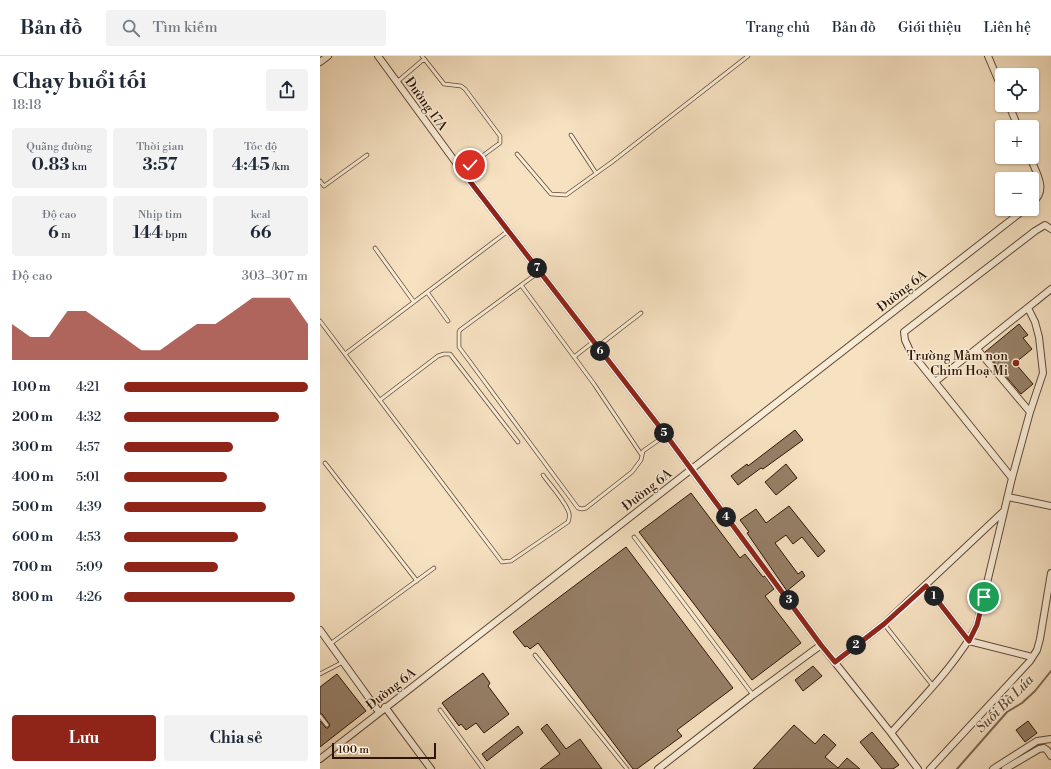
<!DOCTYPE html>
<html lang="vi">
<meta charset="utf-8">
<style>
:root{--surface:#fff;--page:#f2f2f3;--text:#1f2937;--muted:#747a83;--line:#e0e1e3;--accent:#8f2418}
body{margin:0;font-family:"Libre Bodoni",serif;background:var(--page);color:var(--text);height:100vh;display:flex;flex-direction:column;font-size:15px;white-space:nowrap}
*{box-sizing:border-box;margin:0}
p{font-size:13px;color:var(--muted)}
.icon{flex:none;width:22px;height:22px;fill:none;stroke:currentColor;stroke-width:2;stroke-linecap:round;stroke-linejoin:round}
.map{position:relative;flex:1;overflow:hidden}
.side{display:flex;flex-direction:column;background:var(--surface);width:320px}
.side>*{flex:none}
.controls{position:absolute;left:675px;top:12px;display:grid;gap:8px}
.controls a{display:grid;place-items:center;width:44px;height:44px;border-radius:4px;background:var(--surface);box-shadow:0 1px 3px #0004;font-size:20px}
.scale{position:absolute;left:12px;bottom:10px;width:104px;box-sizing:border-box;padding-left:4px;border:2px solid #2e1505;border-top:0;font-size:11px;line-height:14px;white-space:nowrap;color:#2e1505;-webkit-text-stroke:3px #f9ecd7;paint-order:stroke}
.pin{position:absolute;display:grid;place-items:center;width:34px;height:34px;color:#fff;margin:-17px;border:2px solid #fff;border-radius:50%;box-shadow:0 1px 4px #0007}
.km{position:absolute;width:20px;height:20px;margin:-10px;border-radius:50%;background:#222;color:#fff;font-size:11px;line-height:20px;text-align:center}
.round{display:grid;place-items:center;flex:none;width:42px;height:42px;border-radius:4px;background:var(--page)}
.summary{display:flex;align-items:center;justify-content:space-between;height:68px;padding:0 12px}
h1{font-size:22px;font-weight:700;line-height:30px}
.stats{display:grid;grid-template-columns:repeat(3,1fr);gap:6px;height:68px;padding:4px 12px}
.stats div{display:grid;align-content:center;border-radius:4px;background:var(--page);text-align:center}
.stats b{font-size:17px;font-weight:700}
.stats small{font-size:11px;font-weight:400}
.stats p{font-size:11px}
.chart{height:112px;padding:8px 12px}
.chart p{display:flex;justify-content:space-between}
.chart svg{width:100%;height:72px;margin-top:4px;fill:var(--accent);opacity:.7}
.action{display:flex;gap:8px;margin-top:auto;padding:8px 12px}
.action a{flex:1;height:46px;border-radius:4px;background:var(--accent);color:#fff;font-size:16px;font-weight:700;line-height:46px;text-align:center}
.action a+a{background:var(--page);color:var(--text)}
ul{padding:0 12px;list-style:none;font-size:13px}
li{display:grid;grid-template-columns:64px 48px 1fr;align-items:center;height:30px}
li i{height:10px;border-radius:5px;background:var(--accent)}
header{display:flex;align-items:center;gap:24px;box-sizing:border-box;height:56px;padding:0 20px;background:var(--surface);border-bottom:1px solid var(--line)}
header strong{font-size:19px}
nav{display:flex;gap:22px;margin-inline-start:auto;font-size:14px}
.search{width:280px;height:36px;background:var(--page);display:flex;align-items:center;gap:10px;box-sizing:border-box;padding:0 14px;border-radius:4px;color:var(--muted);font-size:15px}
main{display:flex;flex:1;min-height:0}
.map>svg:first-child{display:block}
</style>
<header>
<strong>Bản đồ</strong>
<div class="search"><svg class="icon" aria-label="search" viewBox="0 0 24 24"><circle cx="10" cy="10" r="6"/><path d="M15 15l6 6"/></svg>Tìm kiếm</div>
<nav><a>Trang chủ</a><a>Bản đồ</a><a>Giới thiệu</a><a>Liên hệ</a></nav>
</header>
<main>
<section class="side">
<div class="summary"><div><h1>Chạy buổi tối</h1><p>18:18</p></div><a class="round"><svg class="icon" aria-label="share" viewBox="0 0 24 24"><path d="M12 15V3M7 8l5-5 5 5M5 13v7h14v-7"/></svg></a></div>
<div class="stats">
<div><p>Quãng đường</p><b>0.83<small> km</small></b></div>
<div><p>Thời gian</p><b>3:57</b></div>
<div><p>Tốc độ</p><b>4:45<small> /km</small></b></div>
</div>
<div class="stats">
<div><p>Độ cao</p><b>6<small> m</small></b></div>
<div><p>Nhịp tim</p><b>144<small> bpm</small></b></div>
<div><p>kcal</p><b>66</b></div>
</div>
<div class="chart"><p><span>Độ cao</span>303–307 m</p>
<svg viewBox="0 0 160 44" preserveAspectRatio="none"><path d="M0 44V22L10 30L20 30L30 14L40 14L50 22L60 30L70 38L80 38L90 30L100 22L110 22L120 14L130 6L140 6L150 6L160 22V44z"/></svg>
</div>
<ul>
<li><b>100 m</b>4:21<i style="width:100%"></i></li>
<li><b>200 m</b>4:32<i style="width:84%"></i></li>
<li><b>300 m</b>4:57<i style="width:59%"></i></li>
<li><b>400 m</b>5:01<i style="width:56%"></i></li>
<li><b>500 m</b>4:39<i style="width:77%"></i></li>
<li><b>600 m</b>4:53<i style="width:62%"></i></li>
<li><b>700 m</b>5:09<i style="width:51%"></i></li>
<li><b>800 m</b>4:26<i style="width:93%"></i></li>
</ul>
<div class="action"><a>Lưu</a><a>Chia sẻ</a></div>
</section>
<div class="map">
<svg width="731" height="713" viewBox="0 0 731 713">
<rect width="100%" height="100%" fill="#f6e1c1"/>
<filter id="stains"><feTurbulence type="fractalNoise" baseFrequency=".005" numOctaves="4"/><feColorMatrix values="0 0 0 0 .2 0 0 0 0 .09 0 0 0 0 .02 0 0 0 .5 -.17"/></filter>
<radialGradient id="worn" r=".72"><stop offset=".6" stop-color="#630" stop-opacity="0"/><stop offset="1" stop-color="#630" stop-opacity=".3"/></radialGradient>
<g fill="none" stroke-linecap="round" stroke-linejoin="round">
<path stroke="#7d664f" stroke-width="2" d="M637,713l50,-57 15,-9 13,-12 16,-20"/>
</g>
<path fill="#967f67" stroke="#2e1505" d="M699,268l9,11 -5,3 9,11 -17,14 18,21 -12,10 -36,-42z
M475,374l8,10 -40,29 -2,-1 -23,17 -7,-9 16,-12 1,2z
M466,408l11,14 -21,17 -11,-13z
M371,437l49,65 5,-4 18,23 2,-1 9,13 -9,7 36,47 -49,37 -113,-148z
M469,450l36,45 -7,6 -16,-20 -9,7 -7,-9 -11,8 23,31 4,-3 3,5 -18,15 -40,-58 2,-1 -9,-12 16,-11 10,14z
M306,491l107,141 -56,42 5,6 -45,33h-4l-95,-126 -8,6 -3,-3 -2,1 -12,-15z
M493,610l9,10 -19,15 -8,-11z
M163,617l7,10 -2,3 21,28 -25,19 -8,-10 -10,7 -5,-6 -2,2 -17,-23z
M17,618l29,37 -46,36v-26l6,7h2l2,-3 -8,-11 -2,-1v-26z
M708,665l9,12 -12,9 -9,-12z
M227,668l19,25 14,-10 22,30h-62l20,-15 -19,-25z
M474,669l21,19 9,-10 12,11 -11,12 13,11 9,-10 13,11h-107z
M198,670l5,7 -36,28 -5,-7z
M552,676l27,33 -6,4h-11l-22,-27z"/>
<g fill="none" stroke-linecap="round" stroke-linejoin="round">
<defs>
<path id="service" d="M102,0l22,28 17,2 4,3 35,47v7l-38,28
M77,26l27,-23
M251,79l25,38
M197,98l34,40 15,1 46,-33 136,-106
M0,125l4,5 43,-31
M55,192l39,54
M219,216l-79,58 -1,2v15l119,161 4,1 4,-1 46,-36 9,-12 2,-9 23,-16
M201,229l73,99 47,70
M107,236l21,29
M0,265l182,241 9,-1 57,-39c1,-3 2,-5 1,-9 -3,-11 -19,-28 -26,-38
M277,291l44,-34
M25,298l163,-123
M254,301l19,-15
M60,344l58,-44 6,-2h6l68,88
M5,407l92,118
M314,481l119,158
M564,568l49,62
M10,588l104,-76
M215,599l92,114
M0,618l23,-12
M120,654l43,59
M0,660l7,9"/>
<path id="minor" d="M58,0l84,115 204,264 155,210 70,88 27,36
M668,0l14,33
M0,6l8,-6
M689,49l9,22
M710,101c6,16 19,33 2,46
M657,293l53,63
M615,326l116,-93
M692,422l-102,-127 -5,-11 -1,-8 131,-101 10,-6 6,4
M688,441l43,9
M606,530l43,55 63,16
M0,574l59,82
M515,606l49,-38 120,-113
M65,651l46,62
M571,677c28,-32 67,-70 86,-108l35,-147 18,-66 13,-39 -4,-36 -4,-15 -7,-14
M0,703l705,-550
M338,713l95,-74 68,-50
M610,713l100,-108 7,-11 3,-11 11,-66
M673,713l44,-28 14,-2
M685,713l34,-20 5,-1 3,2 4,6"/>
</defs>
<use href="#service" stroke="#604834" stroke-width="4.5"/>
<use href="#minor" stroke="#604834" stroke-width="8"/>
<use href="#service" stroke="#f9ecd7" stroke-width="3"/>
<use href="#minor" stroke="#f9ecd7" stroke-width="6"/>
</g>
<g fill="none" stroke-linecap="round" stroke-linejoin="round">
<defs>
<path id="route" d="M150,109l-8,6 204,264 155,210 14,17 49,-38 42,-38 43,55 8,-16 7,-28"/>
</defs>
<use href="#route" stroke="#fff" stroke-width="8"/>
<use href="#route" stroke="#8f2418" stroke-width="5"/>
</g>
<circle fill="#8f2418" stroke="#f9ecd7" stroke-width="1.5" cx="696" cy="307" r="4"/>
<g text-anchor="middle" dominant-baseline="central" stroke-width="3" stroke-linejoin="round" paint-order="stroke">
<g font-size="13" fill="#2e1505" stroke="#f9ecd7">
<text transform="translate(106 48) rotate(54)">Đường 17A</text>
<text transform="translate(582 235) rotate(-38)">Đường 6A</text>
<text transform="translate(327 434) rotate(-38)">Đường 6A</text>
<text transform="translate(71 633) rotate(-38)">Đường 6A</text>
</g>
<g font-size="13" fill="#2e1505" stroke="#f9ecd7" text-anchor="end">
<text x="688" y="300">Trường Mầm non<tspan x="688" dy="15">Chim Hoạ Mi</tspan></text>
</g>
<g font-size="14" font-style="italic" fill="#634b37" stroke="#f9ecd7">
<text transform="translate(685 648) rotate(-45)">Suối Bà Lúa</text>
</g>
</g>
<rect width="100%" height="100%" filter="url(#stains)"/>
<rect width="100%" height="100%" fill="url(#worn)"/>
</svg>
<div class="controls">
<a><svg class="icon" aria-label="locate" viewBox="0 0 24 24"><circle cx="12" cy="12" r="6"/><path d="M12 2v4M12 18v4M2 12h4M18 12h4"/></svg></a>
<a>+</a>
<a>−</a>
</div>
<div class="scale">100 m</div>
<div class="pin" style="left:664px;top:541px;background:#1e9e55"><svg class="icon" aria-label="arrive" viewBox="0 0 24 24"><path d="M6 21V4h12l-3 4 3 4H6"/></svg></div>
<div class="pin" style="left:150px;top:109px;background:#d93025"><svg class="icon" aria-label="check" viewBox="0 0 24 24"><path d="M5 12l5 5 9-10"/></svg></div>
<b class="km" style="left:614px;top:540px">1</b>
<b class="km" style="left:536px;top:589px">2</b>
<b class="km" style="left:469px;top:544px">3</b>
<b class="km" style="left:406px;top:461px">4</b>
<b class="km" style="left:344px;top:377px">5</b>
<b class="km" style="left:280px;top:295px">6</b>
<b class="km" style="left:217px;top:212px">7</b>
</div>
</main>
